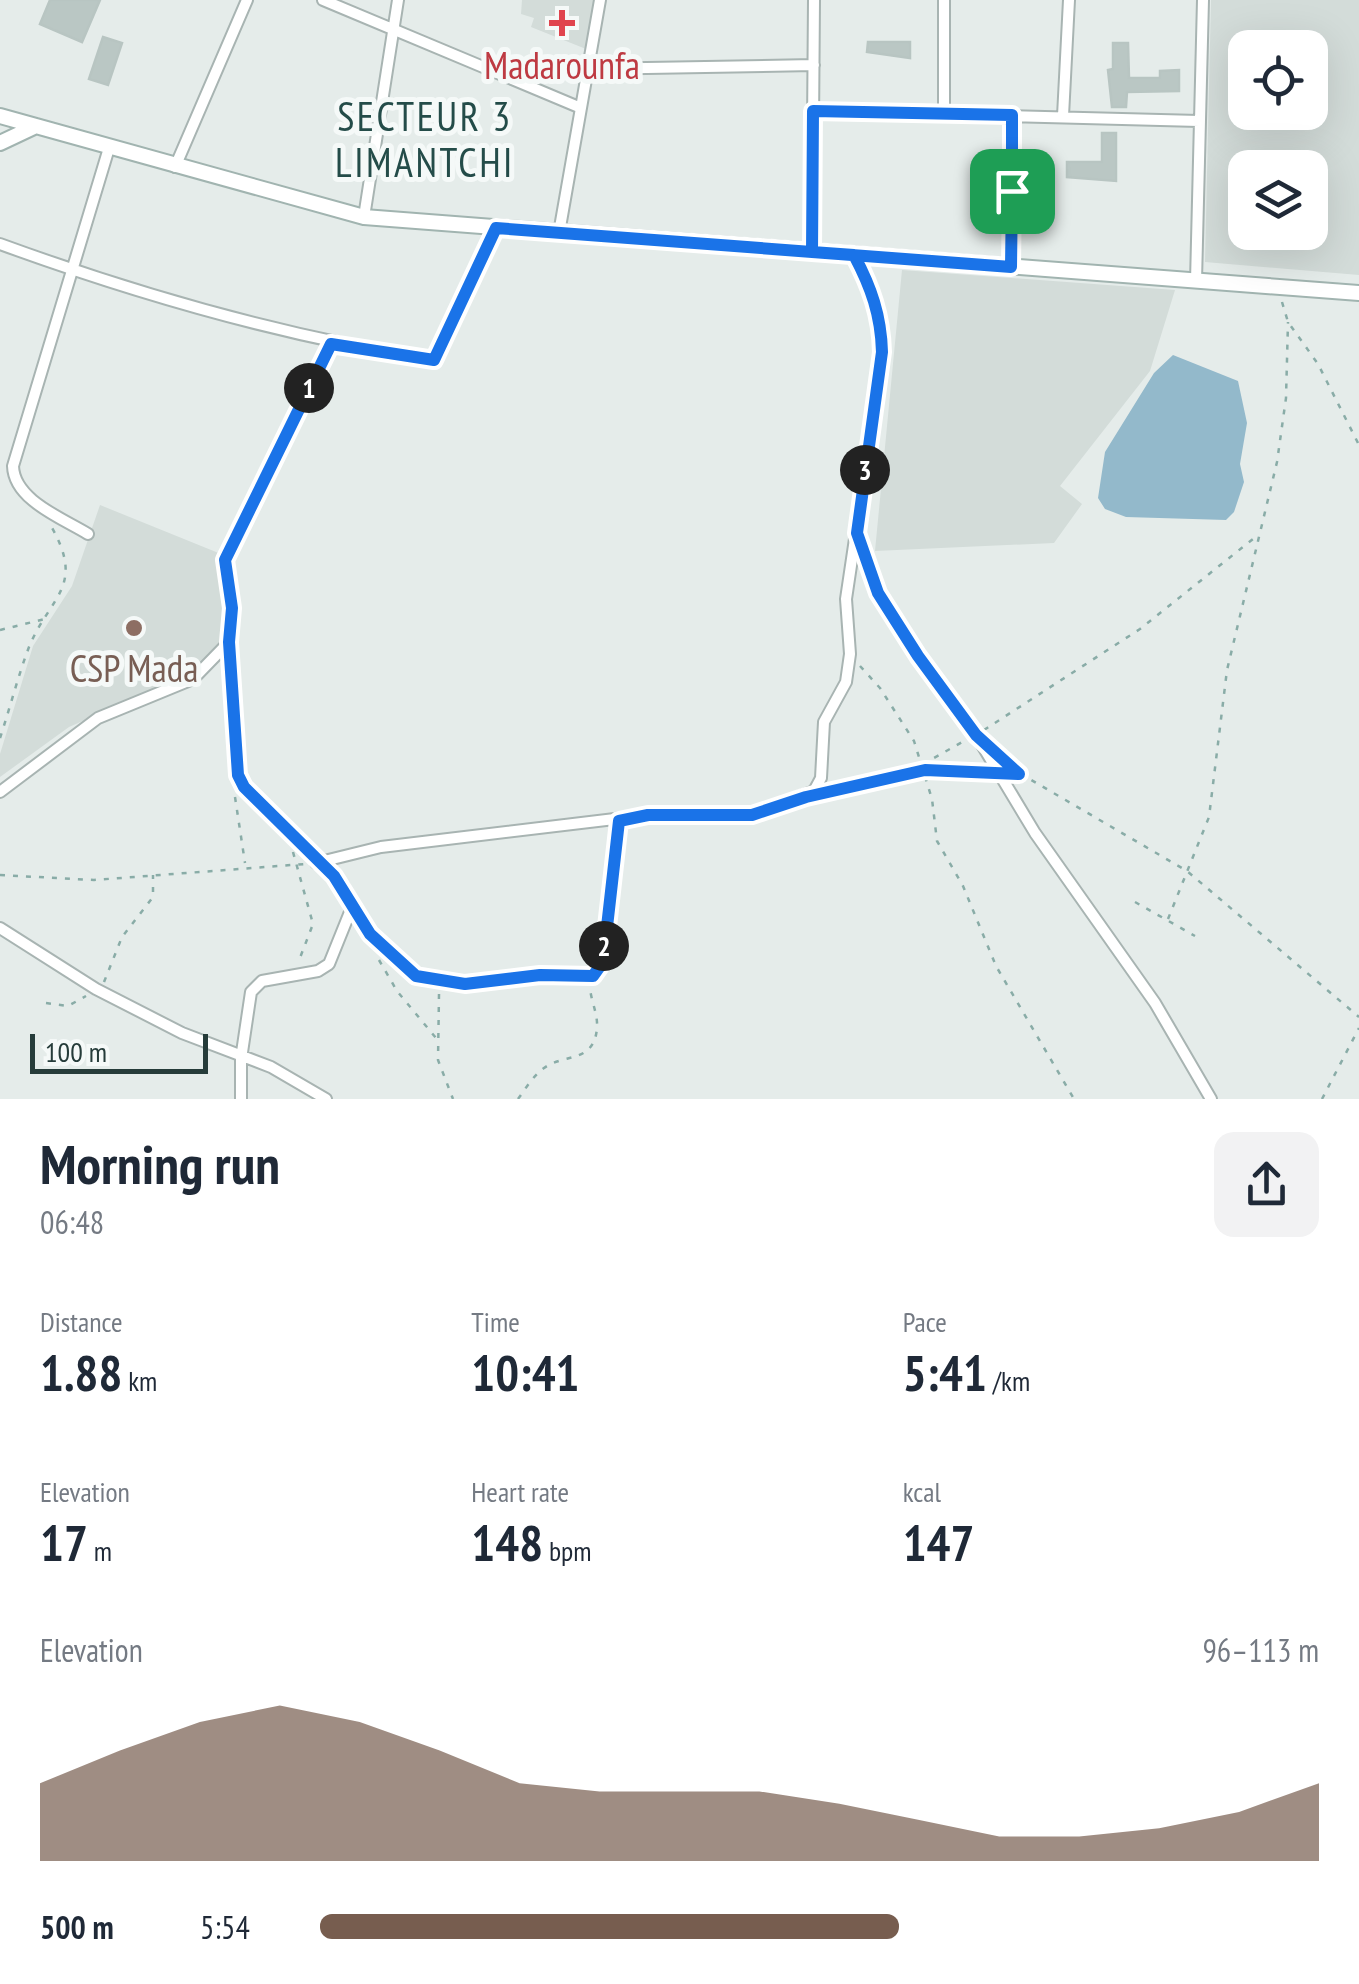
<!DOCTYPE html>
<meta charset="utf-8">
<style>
:root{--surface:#fff;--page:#f2f2f3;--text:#1f2937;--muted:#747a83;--accent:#775d4f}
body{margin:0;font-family:"PT Sans Narrow",sans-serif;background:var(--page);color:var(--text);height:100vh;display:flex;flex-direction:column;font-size:38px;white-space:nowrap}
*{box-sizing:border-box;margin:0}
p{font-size:32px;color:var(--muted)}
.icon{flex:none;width:55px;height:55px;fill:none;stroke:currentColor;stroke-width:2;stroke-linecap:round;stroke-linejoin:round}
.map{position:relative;height:1099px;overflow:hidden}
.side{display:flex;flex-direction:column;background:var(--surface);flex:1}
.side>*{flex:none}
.tools{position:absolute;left:1228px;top:30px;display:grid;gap:20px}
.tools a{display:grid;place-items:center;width:100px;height:100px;border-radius:20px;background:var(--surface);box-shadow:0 10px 40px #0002;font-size:50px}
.scale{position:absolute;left:30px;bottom:25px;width:178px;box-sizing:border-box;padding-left:10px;border:5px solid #263c3a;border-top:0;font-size:28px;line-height:35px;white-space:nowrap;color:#263c3a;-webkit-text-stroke:8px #f5f9f8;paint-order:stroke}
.pin{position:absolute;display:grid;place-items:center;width:85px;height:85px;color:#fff;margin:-42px;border-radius:20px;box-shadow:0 5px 15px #0006}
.km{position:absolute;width:50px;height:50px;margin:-25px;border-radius:50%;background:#222;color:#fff;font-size:28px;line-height:50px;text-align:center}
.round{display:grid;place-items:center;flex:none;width:105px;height:105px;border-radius:20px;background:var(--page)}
.overview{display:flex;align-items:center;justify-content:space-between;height:170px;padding:0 40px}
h1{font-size:55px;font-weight:700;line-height:75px}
.metrics{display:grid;grid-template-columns:repeat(3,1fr);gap:15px;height:170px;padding:10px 40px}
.metrics div{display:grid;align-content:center}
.metrics b{font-size:50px;font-weight:700}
.metrics small{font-size:28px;font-weight:400}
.metrics p{font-size:28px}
.chart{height:280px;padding:20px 40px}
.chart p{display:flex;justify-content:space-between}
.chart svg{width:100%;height:180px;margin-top:10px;fill:var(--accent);opacity:.7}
ul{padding:0 40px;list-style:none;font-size:32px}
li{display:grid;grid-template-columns:160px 120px 1fr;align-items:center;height:75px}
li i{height:25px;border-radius:12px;background:var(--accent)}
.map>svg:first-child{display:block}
</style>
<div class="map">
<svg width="1359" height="1099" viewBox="0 0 1359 1099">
<rect width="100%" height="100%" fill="#e5ecea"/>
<path fill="#d3dcd9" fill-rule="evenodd" d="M522,0h73l-9,49 -55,-22 3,-9 -13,-4z
M1211,0h148v275l-154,-13zM1245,48h65v64h-65zM1245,168h65v64h-65z
M902,270l273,20 -25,81 -90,115 22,18 -28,39 -179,8z
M100,505l121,49 8,59 -9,29 -32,33 -119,52 -69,50v-23l33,-108 39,-60z"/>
<path fill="#93b9cb" d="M1173,355l65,26 9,42 -7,41 4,18 -10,30 -8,8 -100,-3 -21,-8 -7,-11 7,-46 49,-79z"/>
<path fill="#bac7c4" stroke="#b8c5c2" stroke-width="2.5" d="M50,0h50l-18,42 -42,-18z
M103,37l19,6 -14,42 -19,-6z
M868,42h42v16l-43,-6z
M1113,43h15l1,35h31v-7l19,-1v21l-52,1 -1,15h-14l-4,-37 5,-1z
M1102,133h14v48l-49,-4v-15h35z"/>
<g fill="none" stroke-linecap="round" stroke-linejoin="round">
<defs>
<path id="street" d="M323,0l258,108
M944,0v114
M588,69l226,-4
M813,111l386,10
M1063,116l6,-116
M175,167l72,-167
M364,217l34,-217
M559,233l41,-233
M0,244c140,51 286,93 434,116l63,-132
M812,252l2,-252
M1011,267l1,-152
M1196,281l7,-281
M88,534c-26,-16 -74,-34 -75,-68l96,-318
M858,534l27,73 91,128 59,98 120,170 56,96
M0,792l98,-74 95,-39 36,-37
M316,863l65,-16 267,-32h104l62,-24 7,-13 3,-56 22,-40 4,-28 -4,-55 37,-248c-2,-36 -12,-64 -28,-96
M352,907c22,32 47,69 89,74
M0,928l96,61 86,44 89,34 55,32
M593,976l10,-14 16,-141
M241,1099v-40l10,-67 11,-11 56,-10 11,-7 23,-57 -8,-20 -100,-100 -6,-12 -9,-133 4,-33 -8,-49 106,-216"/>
<path id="secondary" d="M0,116l36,10
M0,143l36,-17 328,91 995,76"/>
</defs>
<use href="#street" stroke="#a8b4b2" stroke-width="14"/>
<use href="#secondary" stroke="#a1b4b0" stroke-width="18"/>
<path stroke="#89aca7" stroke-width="2.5" stroke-dasharray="5 8" stroke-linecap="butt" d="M1282,302l6,20 30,42 41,81
M0,630l45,-11
M860,666l20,22 34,53 18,58 5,42 26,45 33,80 78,133
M984,730l156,-101 118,-94
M0,738c10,-30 18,-62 29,-91 21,-51 57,-60 22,-121
M1009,767l178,104 172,146
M926,768l8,-10 30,-17
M823,795l102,-26 61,4
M235,797l10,66
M293,852l20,72 -15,39
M0,875l94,5 211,-16
M1135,902l60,34
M1168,919l41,-102 18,-147 50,-208 9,-64 2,-76
M379,960l18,31 39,47
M104,982l18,-45 31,-40v-22
M451,982l131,-6
M439,994l-1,66 15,39
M46,1003l22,3 18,-10
M518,1099c8,-11 15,-23 26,-31 20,-15 50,-4 53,-40 1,-14 -6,-27 -7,-40
M1322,1099l37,-71"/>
<use href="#street" stroke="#fff" stroke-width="10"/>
<use href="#secondary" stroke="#fff" stroke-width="14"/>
</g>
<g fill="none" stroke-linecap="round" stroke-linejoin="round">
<defs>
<path id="route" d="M1012,191l-1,76c-171,-13 -343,-25 -515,-39l-62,132 -103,-16 -106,216 7,48 -3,34 9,133 6,12 90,89 36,58 46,42 49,8 75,-9 53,1 10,-14 16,-141 29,-6h104l54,-18 119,-27 94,4 -43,-39 -58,-79 -40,-63 -21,-60 25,-181c-1,-37 -11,-65 -28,-97l-42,-3 1,-141 199,4v76"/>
</defs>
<use href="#route" stroke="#fff" stroke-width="20"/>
<use href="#route" stroke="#1a73e8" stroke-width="12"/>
</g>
<path fill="#e0444e" stroke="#f5f9f8" stroke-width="4" d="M557 8h10v10h10v10h-10v10h-10v-10h-10v-10h10z"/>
<circle fill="#8d6e63" stroke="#f5f9f8" stroke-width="4" cx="134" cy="628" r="10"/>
<g text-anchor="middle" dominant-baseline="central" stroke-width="10" stroke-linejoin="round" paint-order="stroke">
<g font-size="38" fill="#be3a42" stroke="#f5f9f8">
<text x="562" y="64">Madarounfa</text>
</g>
<g font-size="38" fill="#785e54" stroke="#f5f9f8">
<text x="134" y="667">CSP Mada</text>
</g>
<g font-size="40" letter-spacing="2.5" fill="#244c49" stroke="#f5f9f8">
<text x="425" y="116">SECTEUR 3<tspan x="425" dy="46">LIMANTCHI</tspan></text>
</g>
</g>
</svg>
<div class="tools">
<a><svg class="icon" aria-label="locate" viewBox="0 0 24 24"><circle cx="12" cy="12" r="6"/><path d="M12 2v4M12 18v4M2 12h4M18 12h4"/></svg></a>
<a><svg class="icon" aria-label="layers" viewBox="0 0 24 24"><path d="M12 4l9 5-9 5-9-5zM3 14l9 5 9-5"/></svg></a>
</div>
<div class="scale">100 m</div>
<div class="pin" style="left:1012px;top:191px;background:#1e9e55"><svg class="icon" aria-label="arrive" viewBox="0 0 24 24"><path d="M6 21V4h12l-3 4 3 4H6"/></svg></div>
<b class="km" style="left:309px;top:388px">1</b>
<b class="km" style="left:604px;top:946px">2</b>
<b class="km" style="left:865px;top:470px">3</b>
</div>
<section class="side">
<div class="overview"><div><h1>Morning run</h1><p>06:48</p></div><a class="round"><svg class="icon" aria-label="share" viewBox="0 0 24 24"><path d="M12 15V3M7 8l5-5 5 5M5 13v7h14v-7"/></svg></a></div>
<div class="metrics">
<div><p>Distance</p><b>1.88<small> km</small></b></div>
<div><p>Time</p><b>10:41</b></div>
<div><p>Pace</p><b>5:41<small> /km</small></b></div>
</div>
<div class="metrics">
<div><p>Elevation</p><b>17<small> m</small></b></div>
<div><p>Heart rate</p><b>148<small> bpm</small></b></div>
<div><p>kcal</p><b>147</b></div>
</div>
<div class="chart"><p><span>Elevation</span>96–113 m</p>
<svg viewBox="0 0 160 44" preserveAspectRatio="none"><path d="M0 44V25L10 17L20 10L30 6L40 10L50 17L60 25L70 27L80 27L90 27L100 30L110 34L120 38L130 38L140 36L150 32L160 25V44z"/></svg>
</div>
<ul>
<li><b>500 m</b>5:54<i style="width:58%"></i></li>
</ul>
</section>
